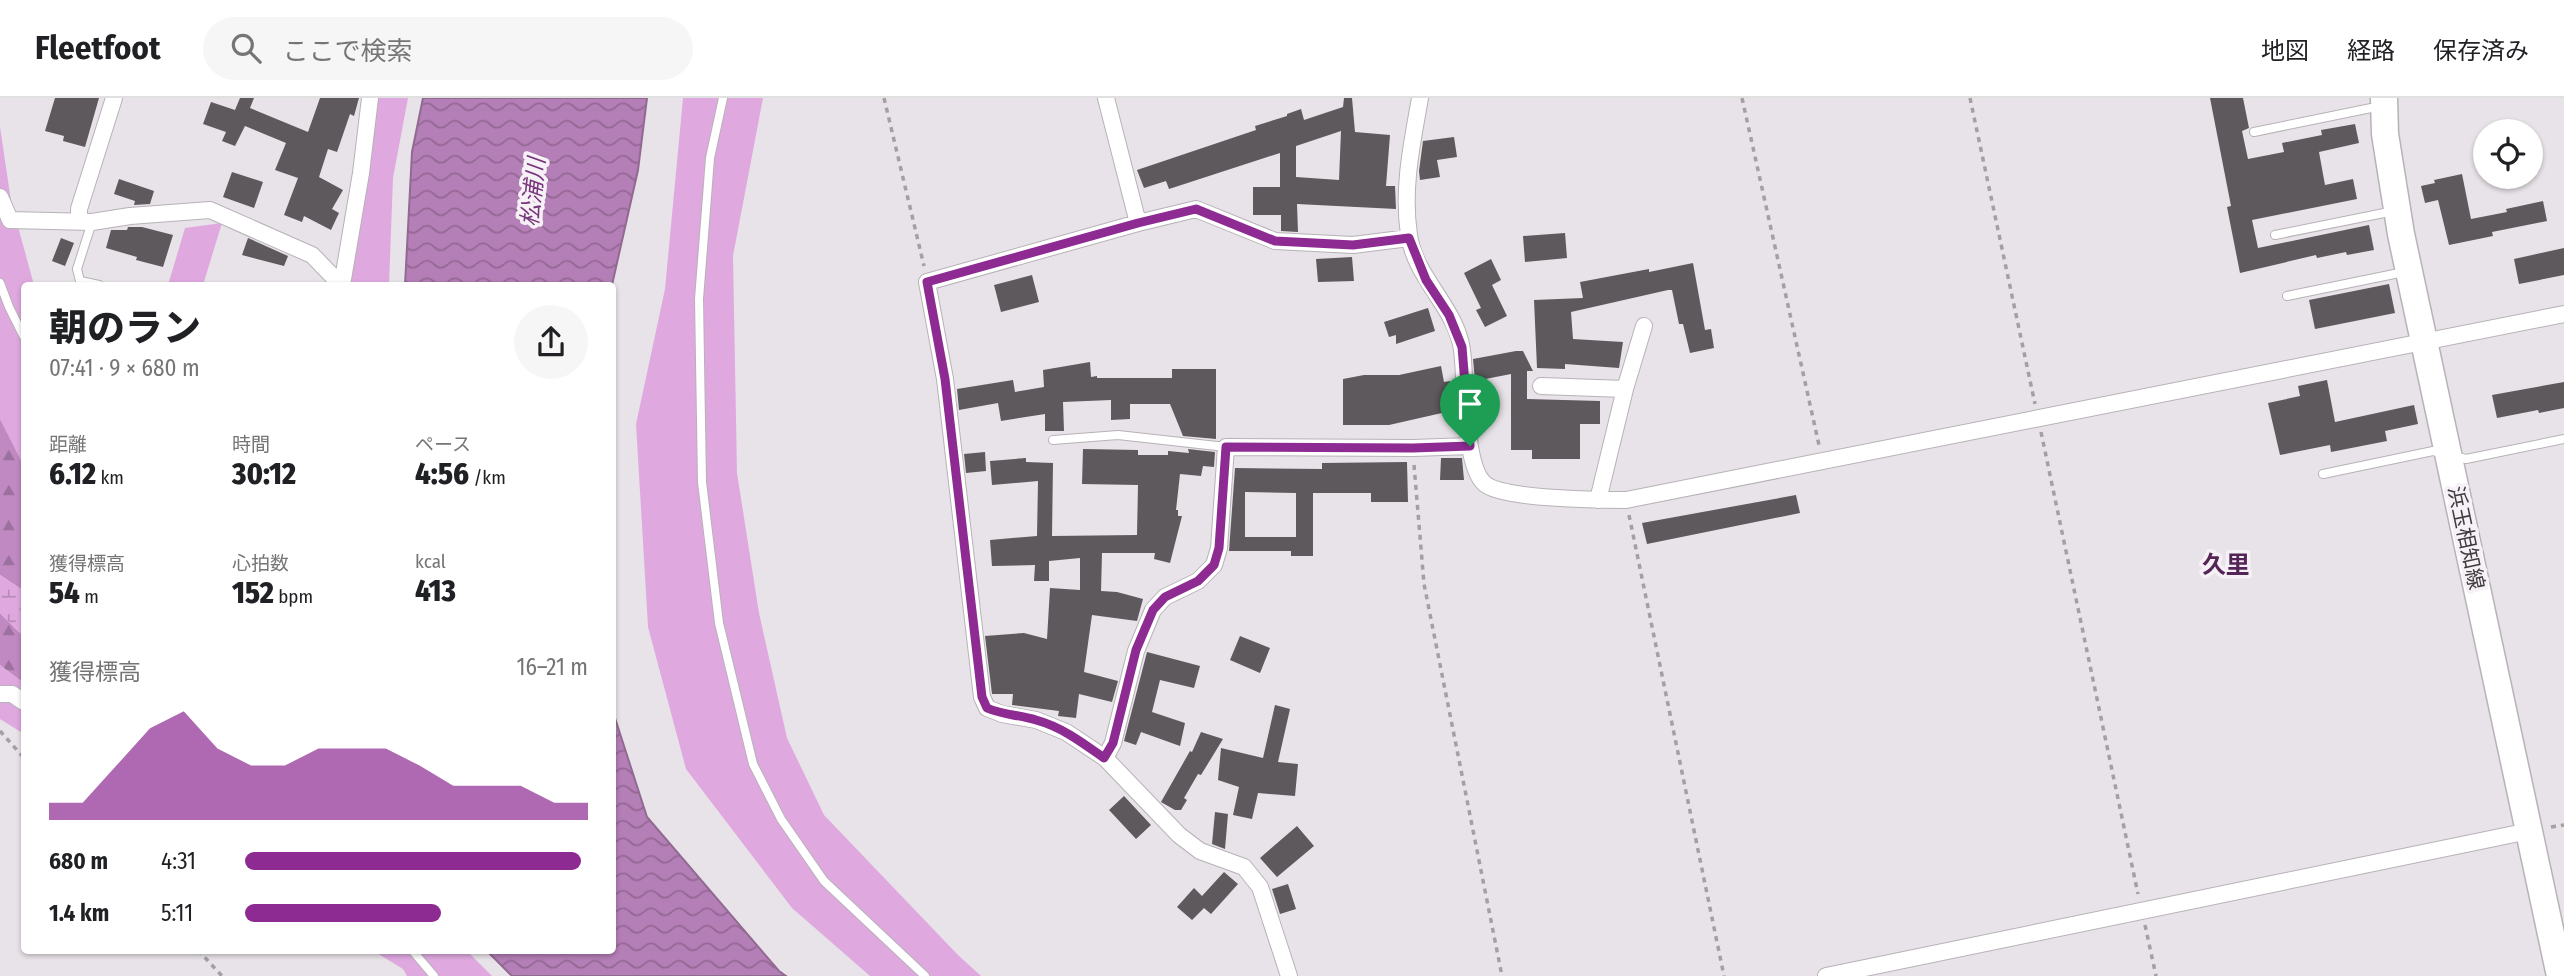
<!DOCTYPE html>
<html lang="ja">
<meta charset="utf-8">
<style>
:root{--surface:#fff;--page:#f6f6f6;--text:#202124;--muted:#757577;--line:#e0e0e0;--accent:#8e2b93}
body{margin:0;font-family:"Fira Sans Condensed","Noto Sans JP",sans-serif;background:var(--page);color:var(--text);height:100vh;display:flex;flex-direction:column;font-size:26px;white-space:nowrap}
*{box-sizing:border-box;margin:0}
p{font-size:23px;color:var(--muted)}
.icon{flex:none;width:38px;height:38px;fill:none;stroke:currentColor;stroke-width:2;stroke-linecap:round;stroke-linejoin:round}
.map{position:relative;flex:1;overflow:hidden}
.sheet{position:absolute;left:21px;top:184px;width:595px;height:672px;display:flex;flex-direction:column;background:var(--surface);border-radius:7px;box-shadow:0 2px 5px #0004}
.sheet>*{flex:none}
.controls{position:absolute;left:2473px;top:21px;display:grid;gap:14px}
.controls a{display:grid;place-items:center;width:70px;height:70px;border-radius:50%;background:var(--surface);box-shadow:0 2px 5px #0004;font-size:35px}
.pin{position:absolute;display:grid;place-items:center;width:60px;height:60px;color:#fff;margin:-72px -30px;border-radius:50% 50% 50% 0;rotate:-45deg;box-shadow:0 0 7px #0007}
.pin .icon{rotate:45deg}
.round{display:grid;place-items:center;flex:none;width:74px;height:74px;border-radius:37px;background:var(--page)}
.overview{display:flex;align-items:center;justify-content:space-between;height:119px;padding:0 28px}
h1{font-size:38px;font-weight:800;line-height:52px}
.metrics{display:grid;grid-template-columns:repeat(3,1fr);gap:10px;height:119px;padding:7px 28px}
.metrics div{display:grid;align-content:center}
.metrics b{font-size:30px;font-weight:800}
.metrics small{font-size:19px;font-weight:400}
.metrics p{font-size:19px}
.chart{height:196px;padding:14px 28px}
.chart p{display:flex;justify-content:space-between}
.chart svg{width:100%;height:126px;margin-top:7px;fill:var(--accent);opacity:.7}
ul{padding:0 28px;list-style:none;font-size:23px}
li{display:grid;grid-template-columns:112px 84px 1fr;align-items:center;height:52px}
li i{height:18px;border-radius:9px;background:var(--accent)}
header{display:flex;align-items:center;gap:42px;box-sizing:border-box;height:98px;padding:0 35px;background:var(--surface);border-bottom:2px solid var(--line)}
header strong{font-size:33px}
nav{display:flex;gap:38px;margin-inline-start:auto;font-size:24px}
.search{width:490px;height:63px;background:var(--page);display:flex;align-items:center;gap:18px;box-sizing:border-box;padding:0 24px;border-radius:38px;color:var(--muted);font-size:26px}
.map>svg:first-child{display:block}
</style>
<header>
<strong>Fleetfoot</strong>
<div class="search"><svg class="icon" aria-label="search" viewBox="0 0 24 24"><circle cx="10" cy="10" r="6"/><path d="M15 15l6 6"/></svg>ここで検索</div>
<nav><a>地図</a><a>経路</a><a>保存済み</a></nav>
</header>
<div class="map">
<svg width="2564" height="878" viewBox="0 0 2564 878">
<defs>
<pattern id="forest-firs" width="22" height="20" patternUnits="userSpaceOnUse" patternTransform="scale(1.75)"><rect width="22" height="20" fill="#c089c2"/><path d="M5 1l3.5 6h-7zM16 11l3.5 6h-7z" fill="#9d719f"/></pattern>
<pattern id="wetland-marsh" width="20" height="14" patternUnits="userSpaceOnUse" patternTransform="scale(1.75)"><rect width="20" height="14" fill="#dfa9e0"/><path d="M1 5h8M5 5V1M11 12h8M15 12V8" fill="none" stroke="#b68bb7"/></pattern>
<pattern id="water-waves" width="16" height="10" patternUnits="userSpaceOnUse" patternTransform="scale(1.75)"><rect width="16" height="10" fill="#b47eb6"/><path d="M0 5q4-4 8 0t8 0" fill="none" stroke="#946895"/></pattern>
</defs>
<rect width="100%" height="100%" fill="#e8e3e8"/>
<path fill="#dfa9e0" d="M378,0h30l-15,80 -4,107h-41z
M683,0h80l-30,158 4,217 22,140 28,125 37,77 134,140 23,21h-111l-78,-68 -106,-139 -38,-142 -12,-203 29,-135z
M0,29l11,74 23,84h-10v181l-24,-47z
M222,125l-19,62h-35l17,-57z
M0,567l24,18v51l-24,-15z
M372,852h94l26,26h-85l-4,-7z"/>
<path fill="url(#forest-firs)" d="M0,321l24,47v125l-24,-16z
M0,515l24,24v46l-24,-18z"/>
<path fill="url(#wetland-marsh)" d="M0,477l24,16v46l-24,-24z"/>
<path fill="url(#water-waves)" stroke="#916a92" stroke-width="2" d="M423,0h224l-9,72 -26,115h-207l7,-133z
M613,614l34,105 132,154 7,5h-274l-26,-26h126z"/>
<path fill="#5d595d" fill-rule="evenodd" d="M55,0h44l-14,49 -22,-6 1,-5 -19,-5z
M240,0h14l-4,10 58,24 12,-34h39l-5,18 -4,-2 -13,38 -9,-3 -9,28 24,13 -11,19 7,4 -8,17 -27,-14 -2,6 -18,-7 14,-37 -23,-8 11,-27 -41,-17 -10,20 -13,-5 4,-9 -23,-8 8,-22 24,8z
M1344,0h8l3,34 35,3 -4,51h9l1,23 -99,-5 1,28 -17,-1v-16h-28v-28h27v-34l-111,36 -3,-8 -22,7 -7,-18 119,-40 -1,-4 32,-10v-2l14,-5 3,11 39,-13zM1341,33l-2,49 -43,-3v-31z
M2210,0h33l6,30 -7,3 6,28 36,-7 -2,-9 40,-8 -1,-5 34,-6 4,19 -40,9 6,33 28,-6 4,20 -105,21 6,28 111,-23 5,25 -27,5 -1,-3 -29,6 -1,-3 -76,18 -13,-66 4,-1z
M1454,39l3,20 -20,3 3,17 -20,3 -1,-9 4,-30z
M232,74l31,10 -9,26 -31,-11z
M2462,76l9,45 36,-7 -1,-3 37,-8 4,20 -55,11 1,4 -44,9 -11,-45 -13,3 -4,-17 14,-3 -1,-3z
M119,81l35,12 -4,13 -16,1 1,-4 -21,-7z
M142,129l31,8 -10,32 -27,-7 1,-3 -31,-9 5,-18h16l1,-3z
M1565,135l2,25 -42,4 -2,-26z
M61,140l13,5 -9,23 -13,-5z
M248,140l40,18 -4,10 -42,-11z
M2564,150v27l-45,9 -5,-25z
M1352,159l2,24 -36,1 -2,-23z
M1491,161l10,21 -9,5 15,31 -22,11 -9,-17 5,-2 -17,-35z
M1693,165l12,67 6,-1 3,19 -24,5 -7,-29h-4l-7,-34h-4l-97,22 2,27 50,3 -4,26 -54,-4v5l-28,-1 -3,-68 49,-2 -3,-16 69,-13v3z
M1032,177l7,27 -38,10 -7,-27z
M2389,186l6,29 -80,16 -6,-29z
M1428,210l7,23 -39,13v-9l-7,2 -5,-15z
M1516,253h7l10,20h-6v28l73,2v23h-20v35h-48v-9h-21v-76l-36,7 -2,-22z
M1090,264l1,15 6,-1v2h75v-9h44v70l-33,-3 -13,-32h-40v15l-19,1v-20l-48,2 1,29h-19v-17l-44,7 -3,-18 -39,7 -2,-21 56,-9 2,12 29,-5 -1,-17z
M1441,268l3,16 6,-1 5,29 -66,15h-46v-46l21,-4h35z
M2327,282l8,42 79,-17 4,19 -33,7 2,10 -56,11 -1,-7 -50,10 -12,-52 32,-7 -2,-10z
M2564,284v26l-25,5 -1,-3 -41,8 -5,-23z
M1083,351l55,1v5h30v-4l21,2 -1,-4 27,3 -1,15 -11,-1 -2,10 -21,-2 -4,36h2v6h4l-12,47 -16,-4 1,-6h-53l-1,38 16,1 26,7 -6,22 -45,-6 -8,57 34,9 -6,21 -33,-8 -3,24 -18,-2 1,-5 -47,-6 1,-11h-21l-7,-58 39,-3 23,6 3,-51 30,2v-32l-31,3v20h-15l1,-16 -43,1 -2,-26 47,-4 1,-55 -46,4 -2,-24 36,-3v4l27,1 -1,73 85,-1 1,-50 -56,-1z
M985,354l1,19 -20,2 -2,-19z
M1441,360h21l2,22h-24z
M1407,364l1,40h-37v-9h-58v63h-22v-5h-62l6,-83 87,1v-6zM1245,394l51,1v44h-51z
M1796,397l4,18 -153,31 -5,-21z
M1240,538l30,12 -10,25 -30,-13z
M1147,554l53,14 -6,22 -34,-8 -8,32 33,11 -5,23 -39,-14 -5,13 -12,-4z
M1275,607l15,4 -12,53 20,2 -3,32 -37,-3 -6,26 -19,-4 6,-28 -21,-7 3,-32 42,10z
M1201,634l22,7 -22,36 -3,-1 -14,24 3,2 -6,10h-6l-14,-8 29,-51 2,1z
M1124,698l27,29 -15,14 -27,-29z
M1215,714l13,2 -3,35 -13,-5z
M1297,728l17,20 -37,31 -17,-19z
M1224,774l14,12 -27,30 -7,-6 -12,12 -15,-13 17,-19 8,8z
M1288,786l8,25 -16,5 -8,-25z"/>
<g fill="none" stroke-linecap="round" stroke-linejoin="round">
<defs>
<path id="service" d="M723,0l-13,60 -11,141 3,183 17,141 34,141 28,55 43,62 101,95
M2254,34l127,-26
M92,124l-15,47 3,12 19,4
M2275,137l119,-24
M0,185l9,24 15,30
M2287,198l117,-24
M1053,342l65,-5 108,12
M2323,376l110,-23 33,8 98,-20
M412,852l22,26"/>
<path id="minor" d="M1106,0l32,125
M1420,0c-8,46 -18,90 -11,137 6,43 47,72 53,115 4,29 1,116 23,134 18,15 114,16 141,16l938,-186
M0,99l10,23 82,2 38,-6 80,-6 102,45 29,30
M79,124v-13l35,-111
M342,187l19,-112 9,-75
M1541,288l84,3
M1598,402l27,-111 19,-63
M0,596h12l12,8
M1105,660l8,-15 23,-92 17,-41 12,-13 33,-16 16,-16 5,-17 7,-101 187,1 57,-2
M1289,878l-29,-89 -16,-20 -44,-16 -21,-16 -74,-77 -39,-26 -30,-12 -34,-6 -15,-6 -5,-11 -37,-318 -18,-97 211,-59 58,-14 79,32 78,4 56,-7
M1826,878l703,-145"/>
<path id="primary" d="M2384,0l1,36 16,100 159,742"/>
</defs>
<use href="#service" stroke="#b7b2b7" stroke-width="10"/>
<use href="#minor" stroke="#b7b2b7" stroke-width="18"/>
<use href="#primary" stroke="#b7b2b7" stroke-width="29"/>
<path stroke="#a39fa3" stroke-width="3.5" stroke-dasharray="5 5" stroke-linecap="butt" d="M884,0l40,168
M1742,0l77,347
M1970,0l65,306
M2041,334l97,462
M1414,367l10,119 78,392
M1629,417l95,461
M0,633l24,27
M2551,729l13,-2
M2145,827l11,51
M198,852l24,26"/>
<use href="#service" stroke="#fff" stroke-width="8"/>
<use href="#minor" stroke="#fff" stroke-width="16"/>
<use href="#primary" stroke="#fff" stroke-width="26"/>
</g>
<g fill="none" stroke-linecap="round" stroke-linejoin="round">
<defs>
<path id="route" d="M1196,111l79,32 78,4 56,-7 17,42 23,35 13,32 8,99 -57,2 -187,-1 -7,101 -5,17 -16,16 -33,16 -12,13 -17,40 -23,93 -9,15c-21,-15 -42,-31 -68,-38 -16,-5 -33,-5 -49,-12l-5,-11 -37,-318 -18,-97 211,-59z"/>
</defs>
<use href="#route" stroke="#fff" stroke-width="14"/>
<use href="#route" stroke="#8e2b93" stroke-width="9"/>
</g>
<g text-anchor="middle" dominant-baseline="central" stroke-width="7" stroke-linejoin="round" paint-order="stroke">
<g font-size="21" fill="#3e3c3e" stroke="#f6f1f6">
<text transform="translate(2466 440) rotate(78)">浜玉相知線</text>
</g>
<g font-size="23" font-style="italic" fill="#77357a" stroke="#f6f1f6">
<text transform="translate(533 94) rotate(-84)">松浦川</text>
</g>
<g font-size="24" font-weight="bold" fill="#542556" stroke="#f6f1f6">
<text x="2226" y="467">久里</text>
</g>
</g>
</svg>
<div class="controls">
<a><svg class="icon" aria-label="locate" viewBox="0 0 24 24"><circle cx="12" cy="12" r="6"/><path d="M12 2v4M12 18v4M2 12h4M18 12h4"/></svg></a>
</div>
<div class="pin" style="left:1470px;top:348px;background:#1e9e55"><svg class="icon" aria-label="arrive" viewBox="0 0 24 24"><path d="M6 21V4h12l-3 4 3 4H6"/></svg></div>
<section class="sheet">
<div class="overview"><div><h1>朝のラン</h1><p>07:41 · 9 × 680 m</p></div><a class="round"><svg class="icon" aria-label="share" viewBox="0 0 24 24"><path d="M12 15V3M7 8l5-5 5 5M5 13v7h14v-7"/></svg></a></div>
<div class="metrics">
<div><p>距離</p><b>6.12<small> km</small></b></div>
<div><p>時間</p><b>30:12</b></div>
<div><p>ペース</p><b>4:56<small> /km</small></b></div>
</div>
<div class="metrics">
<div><p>獲得標高</p><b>54<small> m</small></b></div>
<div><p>心拍数</p><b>152<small> bpm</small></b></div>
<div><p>kcal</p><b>413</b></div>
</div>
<div class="chart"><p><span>獲得標高</span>16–21 m</p>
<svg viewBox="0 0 160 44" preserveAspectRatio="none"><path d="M0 44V38L10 38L20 25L30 12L40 6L50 19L60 25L70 25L80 19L90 19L100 19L110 25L120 32L130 32L140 32L150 38L160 38V44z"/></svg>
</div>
<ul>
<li><b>680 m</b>4:31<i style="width:98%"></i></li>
<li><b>1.4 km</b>5:11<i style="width:57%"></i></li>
</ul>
</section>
</div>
